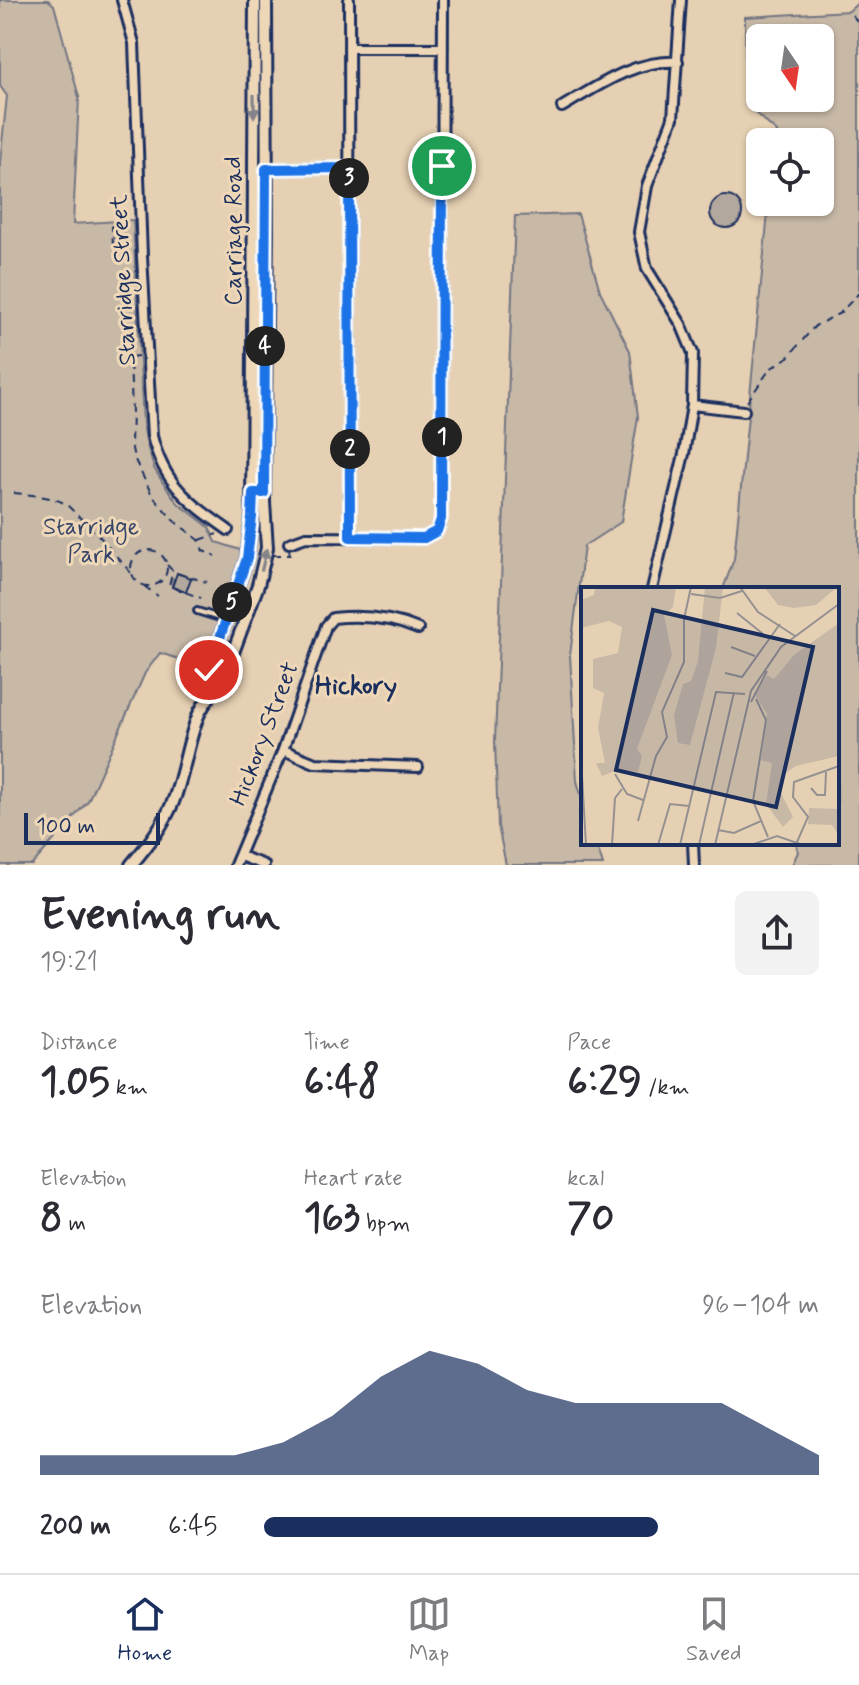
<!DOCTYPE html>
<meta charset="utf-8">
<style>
:root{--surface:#fff;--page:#f2f2f3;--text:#2b2b33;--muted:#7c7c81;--line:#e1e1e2;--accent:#1b2f5e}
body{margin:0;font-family:Mynerve,sans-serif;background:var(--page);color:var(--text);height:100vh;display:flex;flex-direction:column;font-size:30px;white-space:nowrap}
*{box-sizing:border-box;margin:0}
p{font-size:26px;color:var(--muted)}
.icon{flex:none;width:44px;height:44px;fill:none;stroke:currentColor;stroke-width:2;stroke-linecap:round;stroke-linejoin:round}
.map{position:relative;height:865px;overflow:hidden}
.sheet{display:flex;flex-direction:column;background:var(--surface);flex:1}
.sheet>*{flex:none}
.needle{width:52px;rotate:167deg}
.controls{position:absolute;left:746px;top:24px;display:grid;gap:16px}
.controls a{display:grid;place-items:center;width:88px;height:88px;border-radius:12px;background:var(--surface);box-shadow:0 2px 6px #0004;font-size:40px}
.scale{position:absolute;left:24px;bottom:20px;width:136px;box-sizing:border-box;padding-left:8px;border:4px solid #1b2f5e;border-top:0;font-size:22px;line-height:28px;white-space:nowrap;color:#1b2f5e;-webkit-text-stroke:6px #eed7b7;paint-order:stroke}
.pin{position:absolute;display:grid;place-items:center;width:68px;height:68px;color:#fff;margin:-34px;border:4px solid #fff;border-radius:50%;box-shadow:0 2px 8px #0007}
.km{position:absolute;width:40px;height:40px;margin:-20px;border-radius:50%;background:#222;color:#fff;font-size:22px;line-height:40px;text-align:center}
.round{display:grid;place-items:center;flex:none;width:84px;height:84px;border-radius:12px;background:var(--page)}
.head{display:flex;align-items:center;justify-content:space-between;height:136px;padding:0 40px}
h1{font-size:44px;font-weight:700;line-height:60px}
.metrics{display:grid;grid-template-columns:repeat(3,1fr);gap:12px;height:136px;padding:8px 40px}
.metrics div{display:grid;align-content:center}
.metrics b{font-size:40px;font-weight:700}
.metrics small{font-size:22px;font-weight:400}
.metrics p{font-size:22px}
.chart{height:224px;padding:16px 40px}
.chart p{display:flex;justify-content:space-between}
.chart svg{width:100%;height:144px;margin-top:8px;fill:var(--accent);opacity:.7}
ul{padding:0 40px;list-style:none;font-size:26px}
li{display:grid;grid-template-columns:128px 96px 1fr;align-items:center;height:60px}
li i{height:20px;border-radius:10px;background:var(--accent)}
.dock{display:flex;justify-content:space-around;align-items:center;height:112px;border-top:2px solid var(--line);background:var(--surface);font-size:22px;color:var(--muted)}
.dock a{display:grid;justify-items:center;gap:4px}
.dock .current{color:var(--accent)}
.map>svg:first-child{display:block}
</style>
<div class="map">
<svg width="859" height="865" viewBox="0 0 859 865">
<rect width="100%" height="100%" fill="#e6d0b3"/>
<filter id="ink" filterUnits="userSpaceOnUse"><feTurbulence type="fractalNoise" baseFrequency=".0125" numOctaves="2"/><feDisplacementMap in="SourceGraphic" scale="16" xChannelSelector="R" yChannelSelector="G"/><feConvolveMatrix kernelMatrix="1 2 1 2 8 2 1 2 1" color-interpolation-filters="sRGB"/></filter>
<g filter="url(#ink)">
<path fill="#c8b9a7" stroke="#727482" stroke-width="2" fill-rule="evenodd" d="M0,0h48l6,5 25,92 -6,127 60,-4 10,204 4,21 7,23 9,15 15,20 31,24 7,15 27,9 -39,116 -44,-14 -15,20 -57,128 -56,64h-32v-703l7,-66 -7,-10z
M859,2v863h-67l6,-13 -2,-9h41v-254h-114l11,-30 35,-357h51v-60h-44l1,-10 -31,-27 -1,-88 104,-6zM760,38h60v60h-60z
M578,214l22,77 30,60 8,66 -17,105 -37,24 -14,109 7,126 6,21v41h13l7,22h-97l-8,-39 -3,-85 20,-525z"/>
<path fill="#b3a89e" stroke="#1b2f5e" stroke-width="2" d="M710 212a16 16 0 1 1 32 0a16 16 0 1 1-32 0Z
M177,573l14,5 -5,14 -14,-5z"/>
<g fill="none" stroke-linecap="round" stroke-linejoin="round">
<defs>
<path id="service" d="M197,611l26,8"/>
<path id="minor" d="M122,0l12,43 8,213 10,180c12,49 38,67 76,94
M349,0l1,537
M349,48h94
M562,107c36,-21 73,-48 116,-45
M266,169l83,-1
M692,405l52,6
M289,543l17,-6 118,1 13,-7 4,-12 2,-519
M652,589l32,-135 8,-49 1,-52 -12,-29 -34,-55 -8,-37 8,-46 26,-68 8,-118
M283,750l32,13 103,4
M693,843l1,22
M240,856l24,9
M235,865l48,-115 43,-124 7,-8c29,-3 59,0 85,11"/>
<path id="tertiary" d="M208,696l-1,-17 2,-9 38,-112 5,-41 3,-517
M131,865c17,-20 32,-39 42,-63 11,-28 14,-58 25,-86 7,-17 19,-26 27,-42l33,-89 9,-37 -3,-46 3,-270 -1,-232"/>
</defs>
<use href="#service" stroke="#1b2f5e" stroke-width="10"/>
<use href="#minor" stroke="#1b2f5e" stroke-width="14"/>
<use href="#tertiary" stroke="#1b2f5e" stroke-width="16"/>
<path stroke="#1b2f5e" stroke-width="2" stroke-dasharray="8 6" stroke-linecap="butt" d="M852,15l7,8
M113,245l-1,-19 4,-5 15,-2
M138,356l-8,1 2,56 -1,31 3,14 18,37 21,25 26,20 4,11 13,5
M747,402l23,-33 18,-12 27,-31 25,-13 19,-20
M14,493c17,2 37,3 52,11l34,33 31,36
M200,540l17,-6
M131 568a18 18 0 1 1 36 0a18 18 0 1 1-36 0Z
M273,555h17l-1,-6
M167,565l6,6 -4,15 32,12
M144,586l14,10
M172,586l4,-13 31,9"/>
<use href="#service" stroke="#eed7b7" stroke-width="4"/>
<use href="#minor" stroke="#eed7b7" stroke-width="8"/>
<use href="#tertiary" stroke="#eed7b7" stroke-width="10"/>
</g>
<defs><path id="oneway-solid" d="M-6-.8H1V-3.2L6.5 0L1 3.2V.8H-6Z" transform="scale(2)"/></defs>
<g fill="#84838a">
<use href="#oneway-solid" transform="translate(254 106) rotate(90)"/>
<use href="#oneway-solid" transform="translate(264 560) rotate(-77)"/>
</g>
</g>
<g fill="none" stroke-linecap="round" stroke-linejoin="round" filter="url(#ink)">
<defs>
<path id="route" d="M209,670l38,-112 5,-41 1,-24h11l2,-324 83,-1 1,369 74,1 13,-7 4,-12 1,-353"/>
</defs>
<use href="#route" stroke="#fff" stroke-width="16"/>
<use href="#route" stroke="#1a73e8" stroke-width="10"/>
</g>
<g text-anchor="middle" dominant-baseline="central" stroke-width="6" stroke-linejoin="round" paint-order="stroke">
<g font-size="24" fill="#1b2f5e" stroke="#eed7b7">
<text transform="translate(234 231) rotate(-90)">Carriage Road</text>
<text transform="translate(124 280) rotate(-93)">Starridge Street</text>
<text transform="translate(265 734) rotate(-69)">Hickory Street</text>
</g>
<g font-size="24" fill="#354469" stroke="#eed7b7">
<text x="91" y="527">Starridge<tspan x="91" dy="28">Park</tspan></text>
</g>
<g font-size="26" font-weight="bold" fill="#1b2f5e" stroke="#eed7b7">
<text x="356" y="687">Hickory</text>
</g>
</g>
<g transform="translate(581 587)">
<rect width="258" height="258" fill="#e6d0b3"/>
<path d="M14,0h81l-3,20 -9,8 8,40 -35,94 5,7 -4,16 -19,-3 -17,7 -6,-13h9l-7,-35 6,-35 -11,-5v-29l25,-6 4,-26 -13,-6 -28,7v-28l13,-5zM124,0h18l-7,61 -26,97 -12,-2 -4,-28 9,-31 8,-3 7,-20zM183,0h71l1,1 -20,17 -22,3 -16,-3zM258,36v133l-43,10 -13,9 -4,14 14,28 -10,10 -17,-23 6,-41 -11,-3 6,-46 -13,-20 13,-19 7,4 20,-24zM228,221l30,1v27l-7,-11 -24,-1z" fill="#c8b9a7"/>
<path fill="none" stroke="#959091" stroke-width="2" d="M159,0l18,25 37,24M110,7l29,4 22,-7M156,26l31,25M150,60l24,9M144,86l17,4 38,-53M175,112l10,21 -13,81 15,36M170,115l16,-31M0,171l5,87M34,187l12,20 16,6M230,201l6,7h8l1,-23M57,234l18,-65 11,-19 -5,-25 22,-50v-43l7,-32M137,243l16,3 27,-12M216,255l11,-25 -15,-20 1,-15 45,-16M31,258l3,-47 7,-9M77,258l12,-41 19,2M99,258l36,-153 29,2M118,258l35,-153M134,258l36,-154 30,-44 58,-43M170,258l26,-9 26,9"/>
<path fill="#1b2f5e" fill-opacity="0.15" stroke="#1b2f5e" stroke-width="4" d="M72,23l160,37 -37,160 -160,-37z"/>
<rect width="258" height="258" fill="none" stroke="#1b2f5e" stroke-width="4"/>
</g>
</svg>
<div class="controls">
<a><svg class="needle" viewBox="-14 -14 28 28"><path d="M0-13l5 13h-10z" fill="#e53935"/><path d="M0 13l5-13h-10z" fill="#7c7c81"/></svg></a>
<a><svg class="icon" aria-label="locate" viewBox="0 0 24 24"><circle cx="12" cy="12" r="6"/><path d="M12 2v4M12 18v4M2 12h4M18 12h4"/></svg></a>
</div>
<div class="scale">100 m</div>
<div class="pin" style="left:442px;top:166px;background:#1e9e55"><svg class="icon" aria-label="arrive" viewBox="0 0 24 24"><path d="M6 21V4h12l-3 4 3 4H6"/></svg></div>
<div class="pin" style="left:209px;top:670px;background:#d93025"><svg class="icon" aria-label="check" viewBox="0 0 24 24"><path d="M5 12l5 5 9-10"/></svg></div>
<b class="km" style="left:442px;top:437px">1</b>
<b class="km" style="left:350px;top:449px">2</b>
<b class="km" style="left:349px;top:178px">3</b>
<b class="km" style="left:265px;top:346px">4</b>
<b class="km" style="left:232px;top:602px">5</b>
</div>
<section class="sheet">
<div class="head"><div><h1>Evening run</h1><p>19:21</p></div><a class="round"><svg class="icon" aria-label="share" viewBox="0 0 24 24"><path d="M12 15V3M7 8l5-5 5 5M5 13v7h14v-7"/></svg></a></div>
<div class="metrics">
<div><p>Distance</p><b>1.05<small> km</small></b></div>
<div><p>Time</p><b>6:48</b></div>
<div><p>Pace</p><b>6:29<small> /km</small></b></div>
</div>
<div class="metrics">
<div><p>Elevation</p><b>8<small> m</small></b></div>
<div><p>Heart rate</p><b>163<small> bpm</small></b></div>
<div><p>kcal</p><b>70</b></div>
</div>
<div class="chart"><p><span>Elevation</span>96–104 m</p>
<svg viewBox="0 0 160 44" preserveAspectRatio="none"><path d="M0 44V38L10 38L20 38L30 38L40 38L50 34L60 26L70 14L80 6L90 10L100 18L110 22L120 22L130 22L140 22L150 30L160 38V44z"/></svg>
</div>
<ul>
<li><b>200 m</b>6:45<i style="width:71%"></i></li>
</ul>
</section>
<nav class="dock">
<a class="current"><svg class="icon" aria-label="home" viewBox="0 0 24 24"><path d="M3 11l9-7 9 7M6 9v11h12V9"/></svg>Home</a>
<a><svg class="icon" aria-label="map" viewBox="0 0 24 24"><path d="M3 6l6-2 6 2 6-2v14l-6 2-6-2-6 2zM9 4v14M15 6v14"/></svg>Map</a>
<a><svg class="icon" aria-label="saved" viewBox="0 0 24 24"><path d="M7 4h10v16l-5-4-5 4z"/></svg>Saved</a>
</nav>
